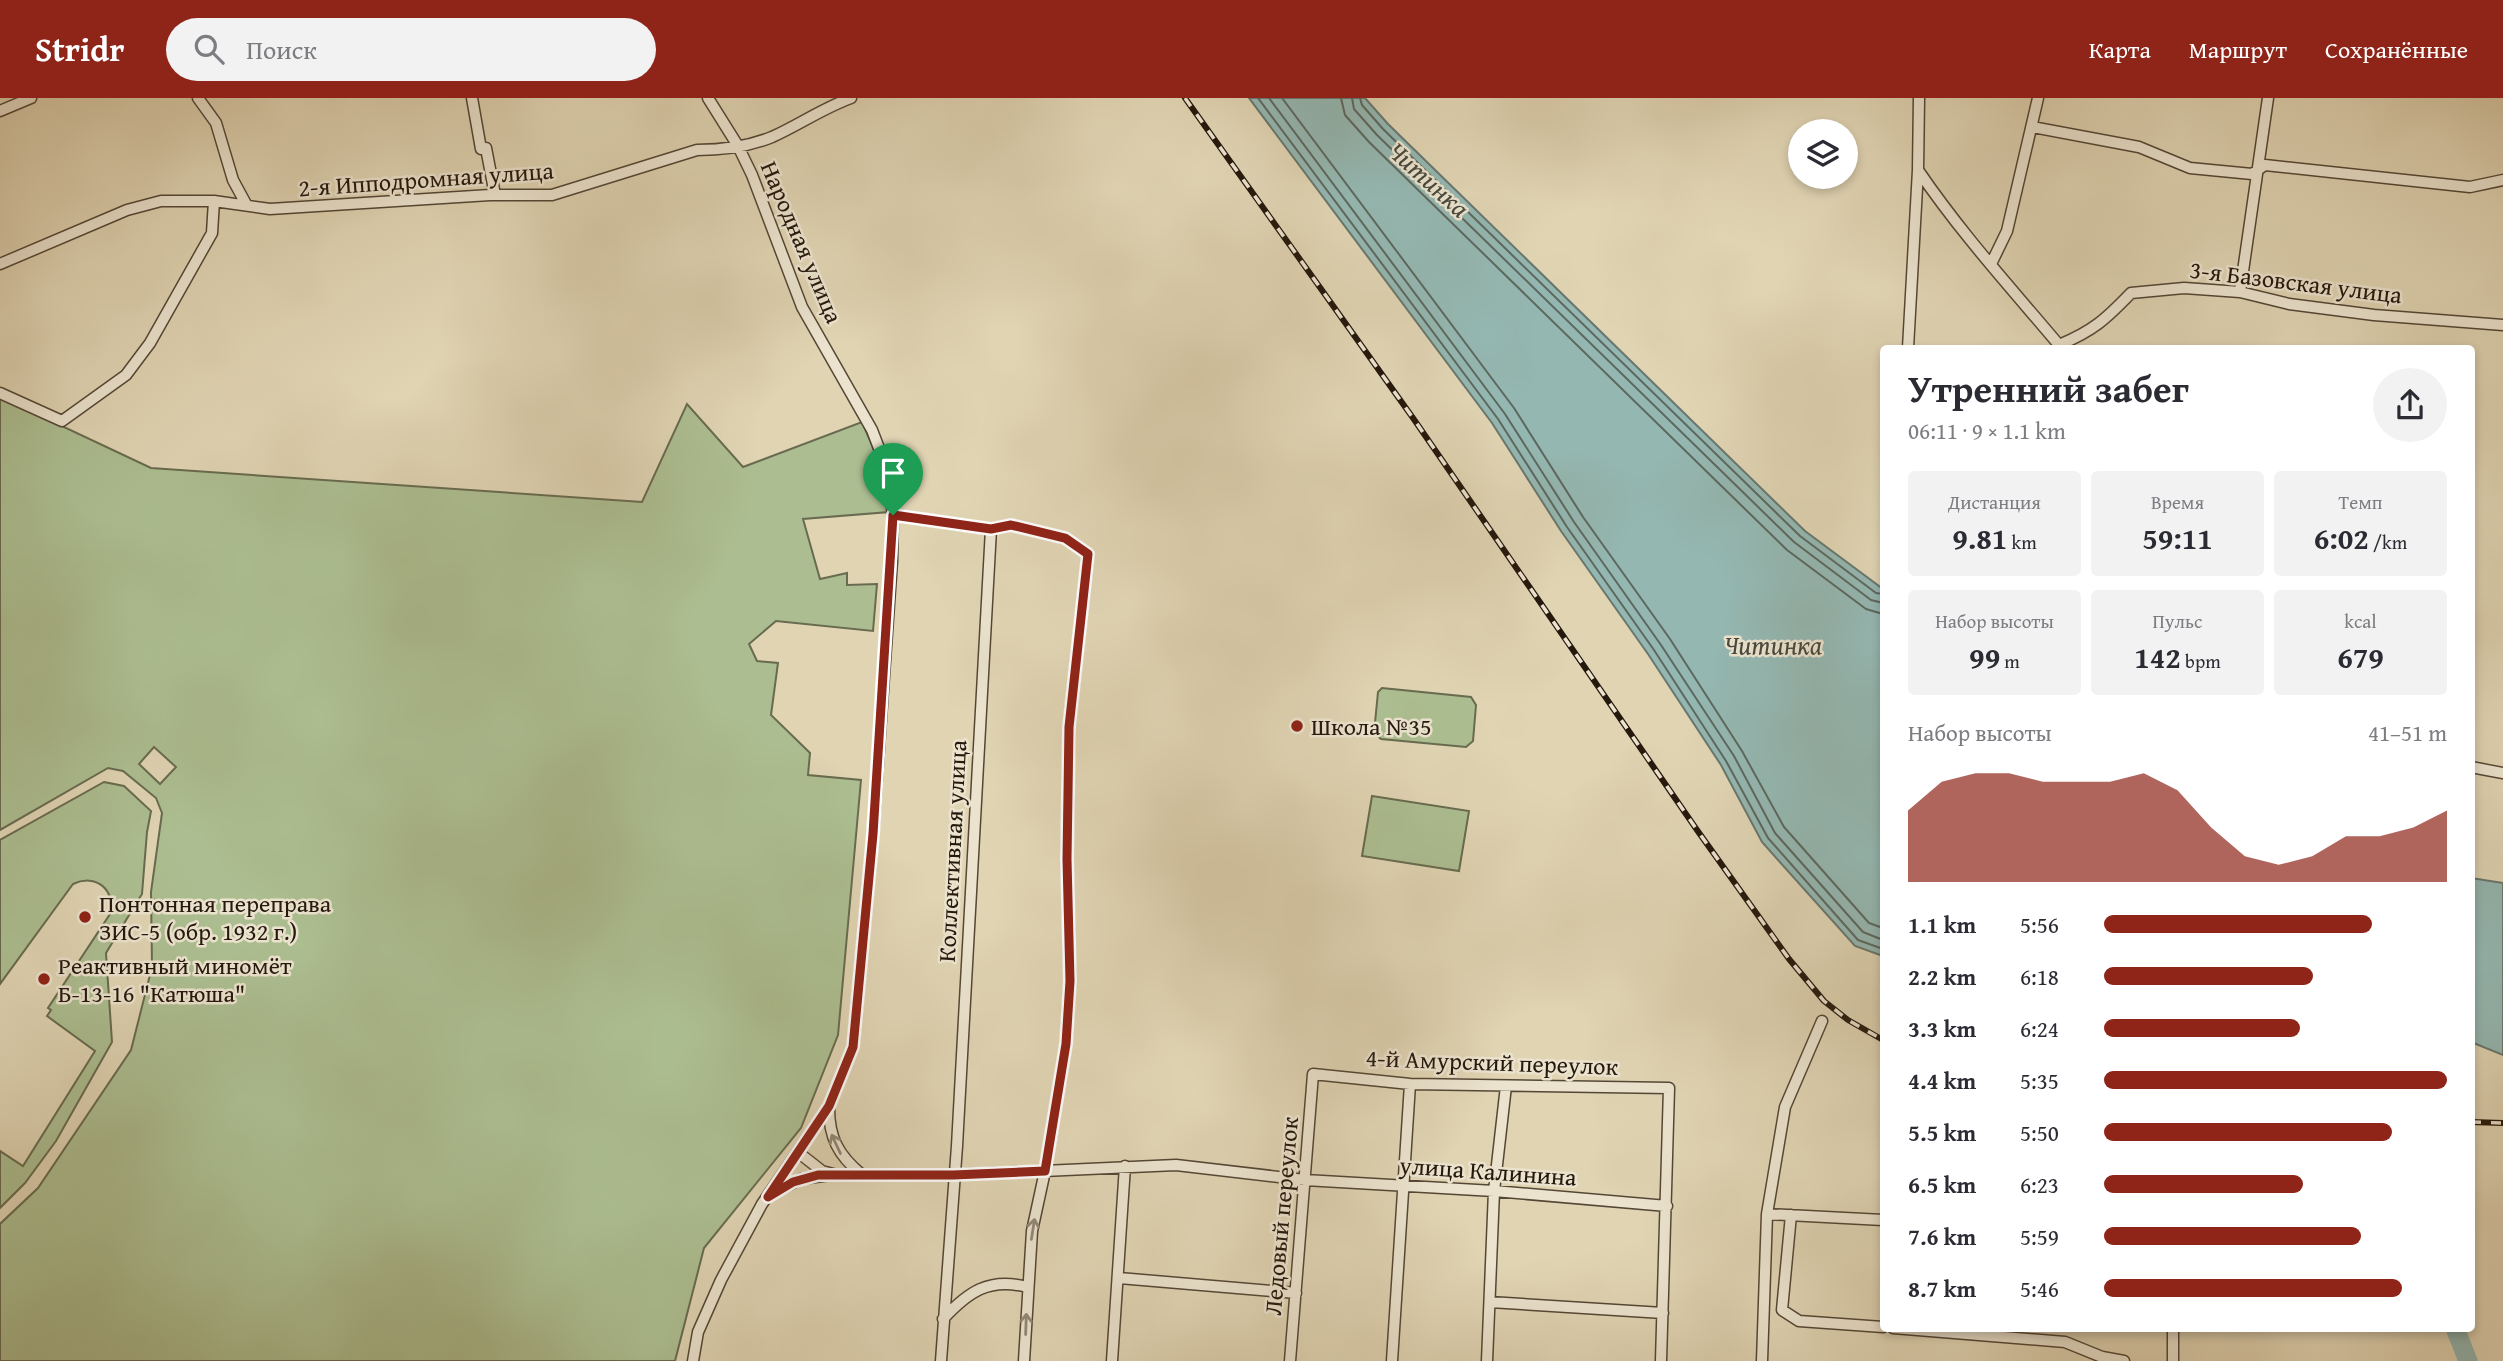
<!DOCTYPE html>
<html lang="ru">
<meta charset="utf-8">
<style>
:root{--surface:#fff;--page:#f2f2f3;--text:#2b2b33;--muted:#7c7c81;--accent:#8f2418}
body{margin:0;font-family:"Gentium Book Plus",serif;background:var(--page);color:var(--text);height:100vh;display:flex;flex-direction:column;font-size:26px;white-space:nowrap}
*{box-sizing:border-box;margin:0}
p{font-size:23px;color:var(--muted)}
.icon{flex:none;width:38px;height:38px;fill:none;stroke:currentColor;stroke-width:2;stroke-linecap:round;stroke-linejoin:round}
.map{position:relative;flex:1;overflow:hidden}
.side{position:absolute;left:1880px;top:247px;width:595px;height:987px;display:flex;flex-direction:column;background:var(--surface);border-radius:7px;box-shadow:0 4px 10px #0003}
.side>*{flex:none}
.fabs{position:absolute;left:1788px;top:21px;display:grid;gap:14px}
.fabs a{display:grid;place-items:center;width:70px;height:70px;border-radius:50%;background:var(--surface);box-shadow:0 4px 10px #0003;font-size:35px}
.pin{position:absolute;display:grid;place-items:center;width:60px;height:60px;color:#fff;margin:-72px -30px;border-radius:50% 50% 50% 0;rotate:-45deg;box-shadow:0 0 7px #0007}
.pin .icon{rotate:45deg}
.round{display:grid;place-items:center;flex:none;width:74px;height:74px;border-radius:37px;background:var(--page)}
.headline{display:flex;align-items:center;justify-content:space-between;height:119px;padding:0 28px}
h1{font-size:38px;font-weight:600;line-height:52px}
.figures{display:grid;grid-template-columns:repeat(3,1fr);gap:10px;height:119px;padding:7px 28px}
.figures div{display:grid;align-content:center;border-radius:7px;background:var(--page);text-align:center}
.figures b{font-size:30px;font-weight:600}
.figures small{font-size:19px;font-weight:400}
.figures p{font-size:19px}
.chart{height:196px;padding:14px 28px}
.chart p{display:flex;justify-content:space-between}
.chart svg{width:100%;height:126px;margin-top:7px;fill:var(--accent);opacity:.7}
ul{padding:0 28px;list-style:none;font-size:23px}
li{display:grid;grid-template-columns:112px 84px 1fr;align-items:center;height:52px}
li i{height:18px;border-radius:9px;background:var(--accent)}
header{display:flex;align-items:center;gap:42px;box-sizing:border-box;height:98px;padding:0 35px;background:var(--accent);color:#fff}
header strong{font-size:33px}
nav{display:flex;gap:38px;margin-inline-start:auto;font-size:24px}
.search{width:490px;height:63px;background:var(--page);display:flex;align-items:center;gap:18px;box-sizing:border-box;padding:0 24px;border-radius:38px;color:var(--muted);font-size:26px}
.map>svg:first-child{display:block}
</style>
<header>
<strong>Stridr</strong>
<div class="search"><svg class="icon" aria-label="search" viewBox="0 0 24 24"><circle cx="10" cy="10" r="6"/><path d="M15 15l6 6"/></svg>Поиск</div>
<nav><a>Карта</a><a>Маршрут</a><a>Сохранённые</a></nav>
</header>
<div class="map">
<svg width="2503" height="1263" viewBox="0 0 2503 1263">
<rect width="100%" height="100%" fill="#e0d4b3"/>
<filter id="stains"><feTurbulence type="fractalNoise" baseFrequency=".00286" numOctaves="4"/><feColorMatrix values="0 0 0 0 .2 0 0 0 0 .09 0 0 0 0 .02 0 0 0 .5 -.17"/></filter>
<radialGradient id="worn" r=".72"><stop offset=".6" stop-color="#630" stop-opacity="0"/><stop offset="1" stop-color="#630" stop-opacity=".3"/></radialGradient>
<path fill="#acbe91" stroke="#686b4f" stroke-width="2" fill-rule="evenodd" d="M0,299l151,71 491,34 45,-98 56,63 119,-45 22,51 5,39 -86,7 17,60 27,-6v12l30,-1 -4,47 -97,-10 -27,23 8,17 21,2 -7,52 39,38 -2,22 53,5 -23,255 -37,93 -97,120 -29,113h-675v-137l38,-36 93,-138 21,-83 -1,-75 11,-79 -6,-15 -33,-27 -15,-3 -108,62zM154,649l22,20 -16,17 -21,-20z
M1382,590l89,9 5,8 -3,36 -7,6 -85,-8 -7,-6 4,-41z
M104,684l20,4 27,25 -4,21 -5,62 -36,59 6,89 -56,99 -31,42 -25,25v-57l23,15 72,-115 -48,-35 4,-6 -3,-2 62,-94c6,-24 -14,-41 -37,-30l-73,100v-144z
M1372,698l97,15 -10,60 -97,-15z"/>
<path fill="#94b7b1" stroke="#68776f" stroke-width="2" d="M1249,0h116l23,26 417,407 78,58v367l-28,-10 -93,-104 -41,-77 -73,-111 -87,-123 -69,-108z
M2471,780l32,5v172l-32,-13z"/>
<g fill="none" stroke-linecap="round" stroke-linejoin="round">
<path stroke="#5c685f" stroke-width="2" d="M1258,0l240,321 69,108 87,123 72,111 42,77 90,102 25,9
M1269,0l236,316 69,108 87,123 73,111 41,77 88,99 20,8
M1282,0l232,310 69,109 87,122 72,112 42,76 85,96 14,5
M1341,0l4,17 24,27 418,408 79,59 17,5
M1352,0l2,11 23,26 417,407 77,58 12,3
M1360,0l2,7 21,24 417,407 76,57 7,1"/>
<path stroke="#94b7b1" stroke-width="19" d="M2455,1230l13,33"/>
<defs>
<path id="minor" d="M198,0l18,25 17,57 13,24
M472,0l9,51 5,-1 9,47
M0,13l31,-13
M2032,29l107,20 51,21 62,6 13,-9 205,22 33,-7
M1918,72c42,62 93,118 141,175 34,-14 47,-26 72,-52l53,-5 56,4 49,12 85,11 129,10
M0,166l127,-54 34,-9h53l56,8 220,-14h62l145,-45c24,0 53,-4 75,-13 27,-12 51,-29 79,-39
M1991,166l16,-33 31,-133
M2240,194l28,-194
M1908,250l10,-178 1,-72
M0,295l62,28 64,-46 24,-32 62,-110 2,-32
M893,417l98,14 20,-4 54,13 23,16 -19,173 -2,132 3,122 -4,63 -21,127 -13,60 -8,130
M2471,669l32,6
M829,1010c0,29 9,47 32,66
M799,1055l23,18 15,4h116l223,-10 129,15 189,11 173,15
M773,1095l28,-14 29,-4
M1767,1116l116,6
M1791,1117l-9,95 17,11 84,6
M1119,1180l177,15
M1490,1204l173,11
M943,1221c25,-27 46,-42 84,-32
M1893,1230l172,14 37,15 22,4
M693,1263l5,-29 23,-52 41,-76 67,-98 24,-59 20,-213 19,-273 1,-46 -6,-46 -15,-39 -70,-123 -50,-132 -14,-29 -30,-48
M941,1263l16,-215 34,-617
M1112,1263l13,-195
M1290,1263l23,-287 97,10 259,4 -8,273
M1392,1263l18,-277
M1487,1263l7,-170 12,-105
M1762,1263l5,-147 18,-107 37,-86
M2173,1263v-33"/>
</defs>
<use href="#minor" stroke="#544736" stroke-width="13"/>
<use href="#minor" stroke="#ebe3ce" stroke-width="10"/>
<defs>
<path id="rail" d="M1185,0l228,320 284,412 92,129 35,42 24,19 35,20
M2471,1024l32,1"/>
</defs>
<use href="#rail" stroke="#25180d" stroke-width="6"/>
<use href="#rail" stroke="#ebe3ce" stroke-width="3.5" stroke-dasharray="10" stroke-linecap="butt"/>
</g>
<defs><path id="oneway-shaft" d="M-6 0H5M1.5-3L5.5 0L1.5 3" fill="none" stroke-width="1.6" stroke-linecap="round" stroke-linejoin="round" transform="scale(1.75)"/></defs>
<g stroke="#928877">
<use href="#oneway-shaft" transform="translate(836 1046) rotate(-115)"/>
<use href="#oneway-shaft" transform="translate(1033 1131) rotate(-81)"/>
<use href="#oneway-shaft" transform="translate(1026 1226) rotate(-88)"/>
</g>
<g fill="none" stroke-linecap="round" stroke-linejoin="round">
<defs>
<path id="route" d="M893,417l98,14 20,-4 54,13 23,16 -19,173 -2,132 3,122 -4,63 -21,127 -92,4h-135l-25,7 -25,15 61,-91 24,-59 20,-213z"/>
</defs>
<use href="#route" stroke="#fff" stroke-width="14"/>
<use href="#route" stroke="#8f2418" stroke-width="9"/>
</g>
<g fill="#8f2418" stroke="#ebe3ce" stroke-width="2.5">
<circle cx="1297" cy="628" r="7"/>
<circle cx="85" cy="819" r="7"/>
<circle cx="44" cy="881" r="7"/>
</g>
<g text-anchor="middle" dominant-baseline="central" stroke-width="5" stroke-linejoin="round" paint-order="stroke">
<g font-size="24" fill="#25180d" stroke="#ebe3ce">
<text transform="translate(426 81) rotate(-4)">2-я Ипподромная улица</text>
<text transform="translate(802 144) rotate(67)">Народная улица</text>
<text transform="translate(2296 184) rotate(7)">3-я Базовская улица</text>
<text transform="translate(952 753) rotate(-87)">Коллективная улица</text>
<text transform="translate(1492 964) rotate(2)">4-й Амурский переулок</text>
<text transform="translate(1488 1073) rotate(4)">улица Калинина</text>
<text transform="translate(1281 1118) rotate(-85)">Ледовый переулок</text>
</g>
<g font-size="24" fill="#25180d" stroke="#ebe3ce" text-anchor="start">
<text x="1311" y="628">Школа №35</text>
<text x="99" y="805">Понтонная переправа<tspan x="99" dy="28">ЗИС-5 (обр. 1932 г.)</tspan></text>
<text x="58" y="867">Реактивный миномёт<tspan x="58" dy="28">Б-13-16 "Катюша"</tspan></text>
</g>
<g font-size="26" font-style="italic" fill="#46483e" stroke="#ebe3ce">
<text transform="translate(1429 81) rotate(42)">Читинка</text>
<text x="1773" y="546">Читинка</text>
</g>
</g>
<rect width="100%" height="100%" filter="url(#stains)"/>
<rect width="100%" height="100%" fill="url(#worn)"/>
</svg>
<div class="fabs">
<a><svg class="icon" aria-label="layers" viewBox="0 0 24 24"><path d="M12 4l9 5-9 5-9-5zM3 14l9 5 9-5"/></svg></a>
</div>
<div class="pin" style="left:893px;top:417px;background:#1e9e55"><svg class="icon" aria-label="arrive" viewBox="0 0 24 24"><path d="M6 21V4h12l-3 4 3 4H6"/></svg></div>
<section class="side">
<div class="headline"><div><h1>Утренний забег</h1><p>06:11 · 9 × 1.1 km</p></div><a class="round"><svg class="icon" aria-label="share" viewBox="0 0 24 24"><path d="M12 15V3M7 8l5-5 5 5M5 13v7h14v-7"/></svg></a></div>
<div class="figures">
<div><p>Дистанция</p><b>9.81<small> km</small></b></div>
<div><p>Время</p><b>59:11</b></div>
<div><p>Темп</p><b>6:02<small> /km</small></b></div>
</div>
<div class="figures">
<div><p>Набор высоты</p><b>99<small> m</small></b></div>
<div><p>Пульс</p><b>142<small> bpm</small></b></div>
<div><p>kcal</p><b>679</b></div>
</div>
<div class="chart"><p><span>Набор высоты</span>41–51 m</p>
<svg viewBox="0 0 160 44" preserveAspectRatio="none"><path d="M0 44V19L10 9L20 6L30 6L40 9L50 9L60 9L70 6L80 12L90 25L100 35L110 38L120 35L130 28L140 28L150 25L160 19V44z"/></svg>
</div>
<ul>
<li><b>1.1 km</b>5:56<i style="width:78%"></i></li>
<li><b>2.2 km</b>6:18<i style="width:61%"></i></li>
<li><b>3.3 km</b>6:24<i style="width:57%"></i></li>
<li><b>4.4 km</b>5:35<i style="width:100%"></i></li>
<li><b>5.5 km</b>5:50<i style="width:84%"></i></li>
<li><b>6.5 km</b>6:23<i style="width:58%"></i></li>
<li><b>7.6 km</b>5:59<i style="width:75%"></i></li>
<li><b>8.7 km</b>5:46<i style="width:87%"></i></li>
</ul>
</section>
</div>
